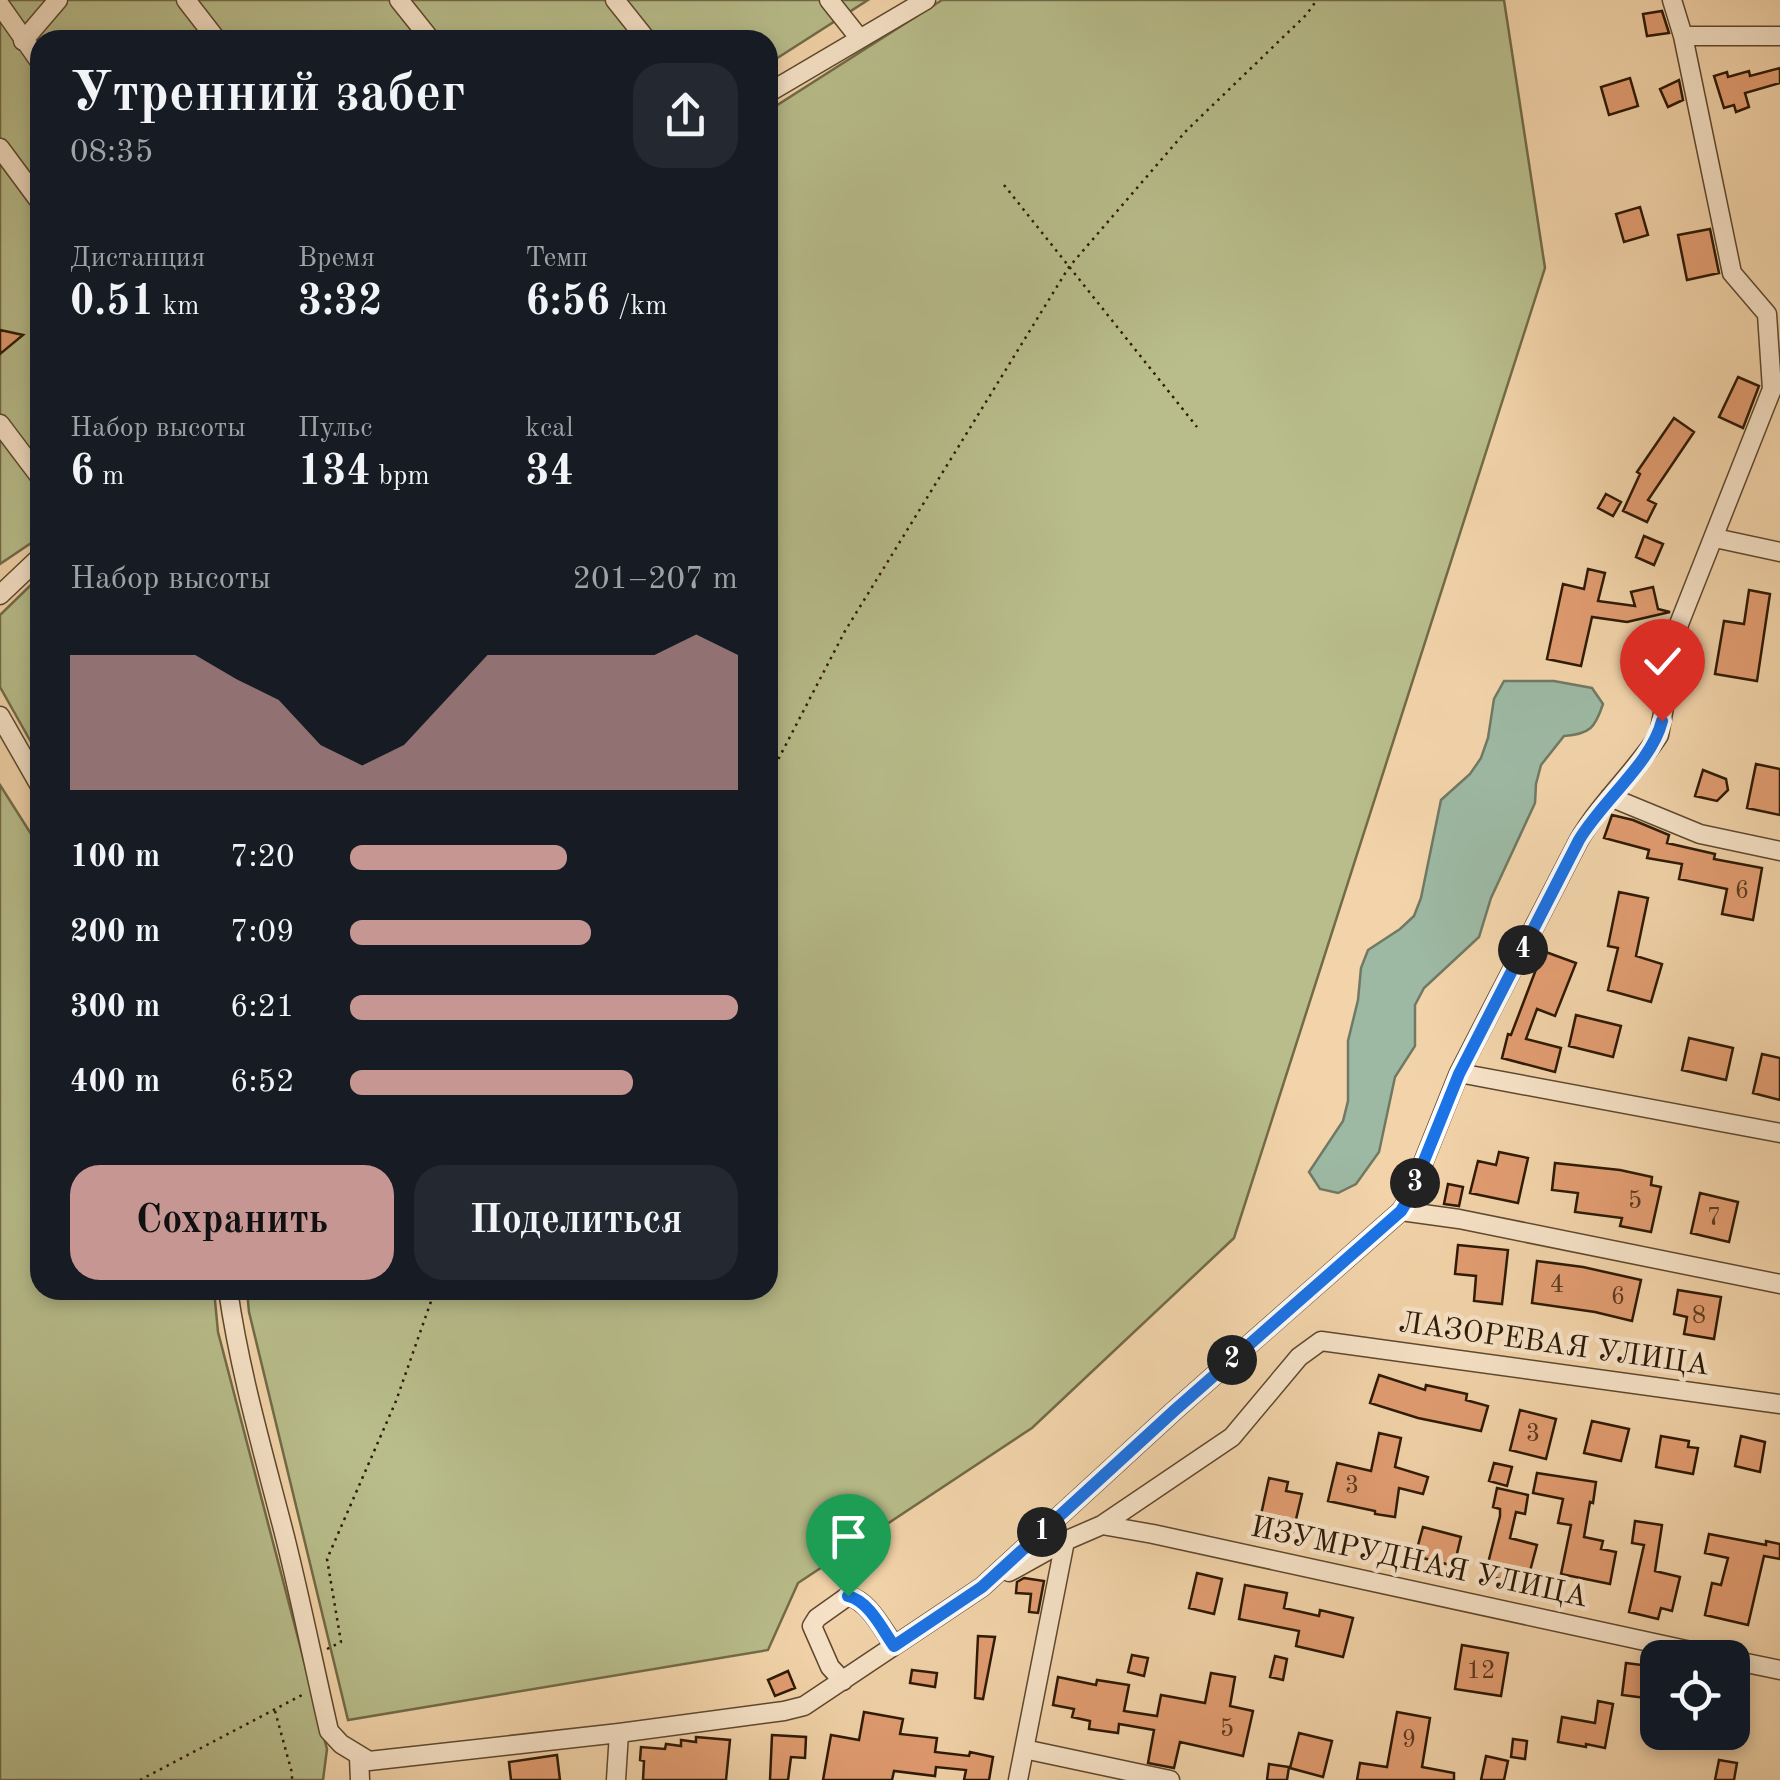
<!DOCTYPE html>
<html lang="ru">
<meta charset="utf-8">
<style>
:root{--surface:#171b24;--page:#242831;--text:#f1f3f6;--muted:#9ea1a6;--accent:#c59692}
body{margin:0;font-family:"Old Standard TT",serif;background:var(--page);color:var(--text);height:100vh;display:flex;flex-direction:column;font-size:38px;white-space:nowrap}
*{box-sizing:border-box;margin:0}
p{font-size:32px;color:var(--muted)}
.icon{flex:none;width:55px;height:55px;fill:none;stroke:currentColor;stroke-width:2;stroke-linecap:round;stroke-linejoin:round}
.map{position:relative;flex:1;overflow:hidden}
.sheet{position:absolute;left:30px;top:30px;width:748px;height:1270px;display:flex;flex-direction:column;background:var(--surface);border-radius:30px;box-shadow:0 5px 15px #0003}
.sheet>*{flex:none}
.controls{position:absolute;left:1640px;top:1640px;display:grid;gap:20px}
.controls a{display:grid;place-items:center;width:110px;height:110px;border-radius:20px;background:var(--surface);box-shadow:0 5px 15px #0003;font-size:50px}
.pin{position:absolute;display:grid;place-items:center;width:85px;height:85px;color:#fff;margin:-102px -42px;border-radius:50% 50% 50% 0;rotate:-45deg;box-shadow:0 0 10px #0007}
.pin .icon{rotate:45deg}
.km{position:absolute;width:50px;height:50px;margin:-25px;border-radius:50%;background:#222;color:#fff;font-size:28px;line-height:50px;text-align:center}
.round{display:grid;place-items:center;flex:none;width:105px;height:105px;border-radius:30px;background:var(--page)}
.summary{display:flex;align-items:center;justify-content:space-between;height:170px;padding:0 40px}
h1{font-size:55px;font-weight:800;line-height:75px}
.figures{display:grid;grid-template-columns:repeat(3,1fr);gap:15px;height:170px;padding:10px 40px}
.figures div{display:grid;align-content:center}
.figures b{font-size:42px;font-weight:800}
.figures small{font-size:28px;font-weight:400}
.figures p{font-size:28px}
.chart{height:280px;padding:20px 40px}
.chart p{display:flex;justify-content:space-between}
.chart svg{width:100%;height:180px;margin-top:10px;fill:var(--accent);opacity:.7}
.action{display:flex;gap:20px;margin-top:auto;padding:20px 40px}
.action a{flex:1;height:115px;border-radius:30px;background:var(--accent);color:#111;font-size:40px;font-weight:800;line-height:115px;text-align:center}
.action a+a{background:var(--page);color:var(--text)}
ul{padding:0 40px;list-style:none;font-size:32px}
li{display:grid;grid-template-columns:160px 120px 1fr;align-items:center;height:75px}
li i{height:25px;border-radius:12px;background:var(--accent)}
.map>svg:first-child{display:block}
</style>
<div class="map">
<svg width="1780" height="1780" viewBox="0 0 1780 1780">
<rect width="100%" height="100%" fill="#f3d4aa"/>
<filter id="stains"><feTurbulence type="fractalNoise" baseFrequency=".002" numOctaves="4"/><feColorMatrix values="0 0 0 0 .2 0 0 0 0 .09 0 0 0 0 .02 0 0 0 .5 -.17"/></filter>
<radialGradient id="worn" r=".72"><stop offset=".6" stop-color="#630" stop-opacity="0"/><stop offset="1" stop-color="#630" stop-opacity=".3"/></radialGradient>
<path fill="#b8bd8b" stroke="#726b48" stroke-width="2.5" d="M0,0h868l-100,64v-24h-728v497l-40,27z
M942,0h562l41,268 -311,970 -202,190 -234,155 -30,67 -420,70 -99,-408 -2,-22h521v-1179z
M40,576v182l-40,-71v-72z
M0,785l40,63v442h174l4,42 109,417 -4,31h-323z"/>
<path fill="#9db9a4" stroke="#707964" stroke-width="2.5" d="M1504,681h50l38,7 11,16c-8,24 -13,30 -39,32l-23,29 -5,19 -1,19 -44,95 -12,39 -55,51 -9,17v41l-20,31 -16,75 -23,32 -18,9 -18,-4 -11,-17 34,-51 5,-20v-60l10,-41 3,-32 7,-18 32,-21 14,-13 7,-18 20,-98 29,-26 11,-16 7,-20 6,-39z"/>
<path fill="#e29d71" stroke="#2d1905" stroke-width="2.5" d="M1662,11l7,22 -22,3 -4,-22z
M1780,68v15l-35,10 4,14 -13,5 -2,-7 -10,3 -10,-32 13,-4 1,5 21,-6 1,5z
M1630,78l8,28 -29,9 -8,-28z
M1679,80l4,20 -15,7 -8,-18z
M1640,207l8,28 -24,7 -8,-28z
M1710,229l9,44 -32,7 -9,-45z
M0,330l23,5 -23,19z
M1738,377l21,9 -16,42 -24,-11z
M1674,418l20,14 -46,68 8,4 -9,18 -24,-11 17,-37 -3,-2z
M1606,494l15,8 -8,14 -15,-8z
M1644,536l19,8 -9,21 -18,-8z
M1588,569l17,4 -7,28 37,5 -4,-14 22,-5 5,22 12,3 -43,10 -35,-5 -11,49 -34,-7 16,-75 21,5z
M1749,590l21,4 -13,87 -42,-7 9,-53 20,3z
M1756,764l24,5v46l-33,-7z
M1703,770l23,9 2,11 -11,11 -22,-5z
M1612,815l21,5 36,15 -2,8 48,11 -1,5 48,9 -9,52 -31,-6 5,-25 -48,-10 3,-15 -35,-6 2,-8 -45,-12z
M1619,892l29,6 -12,58 26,8 -11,38 -43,-12 10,-42 -10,-2z
M1543,951l33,12 -21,53 -18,-7 -11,30 35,9 -6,24 -53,-14 6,-24 3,1z
M1576,1015l45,11 -8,31 -44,-11z
M1689,1038l44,10 -7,32 -44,-10z
M1762,1054l18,4v42l-27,-7z
M1499,1152l29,6 -10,45 -48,-10 8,-32 18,4z
M1555,1163l65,7 32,7 -1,8 10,2 -10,45 -31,-6 2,-8 -47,-6 3,-19 -26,-3z
M1448,1184l15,3 -4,19 -15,-2z
M1700,1193l38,9 -9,40 -38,-9z
M1458,1245l50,5 -6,54 -28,-3 2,-25 -21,-2z
M1537,1261l46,6 58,13 -9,41 -37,-9 -63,-9z
M1678,1290l43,7 -7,42 -30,-5 3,-17 -13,-3z
M1379,1375l46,15 1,-5 41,9 -1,6 22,6 -7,25 -63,-13 -48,-15z
M1520,1410l36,9 -10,40 -36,-9z
M1592,1421l37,8 -8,32 -37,-8z
M1379,1433l22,5 -6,29 33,10 -5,17 -24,-6 -4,29 -20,-3v-3l-47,-10 9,-38 34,8z
M1661,1436l28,5 -1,6 10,1 -5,26 -37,-7z
M1741,1436l24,6 -5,30 -25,-6z
M1494,1463l18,4 -5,19 -18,-5z
M1537,1473l59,9 -3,21 -3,-1 -6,35 19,4 -2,8 15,3 -6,32 -49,-10 10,-49 -13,-2 5,-24 -30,-6z
M1269,1478l19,4 -2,9 16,3 -9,38 -34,-8z
M1497,1488l31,7 -3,19 -9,-2 -6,26 27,7 -11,41 -41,-11 15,-59v-7l-7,-2z
M1635,1521l27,4 -7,46 25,6 -8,34 -11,-3 -3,11 -29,-7 15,-67 -12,-2z
M1423,1527l38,10 -7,29 -39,-10z
M1709,1534l57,11v-4l14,3v15l-16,-3 -16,69 -43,-10 7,-32 9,2 7,-27 -23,-5z
M1197,1573l25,6 -8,35 -25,-6z
M1024,1578l20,3 -6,32 -9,-1 2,-18 -15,-1 1,-11z
M1245,1585l42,8 -3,15 35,8 1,-6 33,8 -10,39 -47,-11 3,-15 -60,-12z
M978,1636l17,1 -12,62 -8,-1z
M1462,1645l46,8 -7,43 -46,-7z
M1132,1655l16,3 -4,18 -16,-4z
M1275,1656l12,3 -4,21 -13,-3z
M1626,1663l32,4 -4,32 -32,-4z
M912,1670l25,3 -2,14 -25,-4z
M788,1671l7,17 -20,8 -7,-16z
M1211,1673l24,4 -5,29 23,5 -10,45 -63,-14 -6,26 -26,-5 6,-33 -35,-6 -1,9 -29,-4 1,-8 -18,-4 2,-8 -21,-4 5,-28 38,8 1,-5 32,5 -5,26 33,5 4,-21 44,8z
M1598,1701l15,3 -8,44 -19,-4v3l-28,-5 4,-25 33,6z
M864,1712l39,7 -3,15 37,4 -2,14 34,4 1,-4 23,5 -4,23h-25l2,-10 -30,-3 -1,9 -41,-5 -2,9h-69l8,-45 28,5z
M1397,1712l33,6 -8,49 32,6v7h-97l3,-17 27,4z
M1299,1733l33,8 -9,36 -33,-9z
M772,1735l34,2 -1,21 -14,-1 -3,23h-18z
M696,1737l34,3 -4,40h-83l1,-19 -4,-1 1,-13 24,2 1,-5 15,2v-6l15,2z
M1513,1739l14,2 -2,18 -14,-2z
M557,1755l3,25h-49l-2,-18z
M1486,1756l22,5 -4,19h-23z
M1719,1760l18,3 -3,17h-19z
M1269,1764l20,3 -2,13h-20z"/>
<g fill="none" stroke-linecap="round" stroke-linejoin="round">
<defs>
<path id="minor" d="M186,0l31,40
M399,0l32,40
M615,0l32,40
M829,0l31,39
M0,5l40,57
M1683,36h97
M23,41l35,-41
M768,93l158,-93
M0,148l40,54
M0,424l40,53
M1715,538l65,14
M0,595l40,-38
M0,716l40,70
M1610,797l90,37 80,17
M1459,1073l321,60
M1401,1211l58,8 321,65
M228,1290c12,84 36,165 57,247 16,64 29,129 44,194l12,13 28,17 250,-28 165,-22 20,-5 178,-119 193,-177 226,-199 8,-13 50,-125 120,-233c22,-38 56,-68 80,-105l20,-111 93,-235 -5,-75 -35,-41 -49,-237 -11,-36
M1102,1525l51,9 570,124
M1009,1572l56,-31 37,-16 130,-88 67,-80 22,-16 459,63
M1732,1660l48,10
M843,1681l-13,-14 -18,-41 5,-8 31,-22c21,5 34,33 46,49
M1024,1749l146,31
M359,1757l1,23
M616,1780l3,-47
M1018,1780l47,-239"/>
</defs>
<use href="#minor" stroke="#5e482e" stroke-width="21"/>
<path stroke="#2d1905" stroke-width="2.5" stroke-dasharray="2.5 5" stroke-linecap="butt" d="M1004,185l193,242
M768,779l77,-148 224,-364 117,-136 120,-116 11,-15
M327,1649l14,-7 -14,-83 69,-158 39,-111
M275,1711l17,62v7
M140,1780l164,-86"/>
<use href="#minor" stroke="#f7e3c8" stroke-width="18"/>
</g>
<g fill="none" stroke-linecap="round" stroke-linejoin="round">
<defs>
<path id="route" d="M848,1596c21,5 34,33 46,50l88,-59 193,-177 226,-199 8,-13 50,-124 120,-234c23,-39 73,-78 83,-119"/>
</defs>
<use href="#route" stroke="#fff" stroke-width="20"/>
<use href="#route" stroke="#1a73e8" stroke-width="12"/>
</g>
<g text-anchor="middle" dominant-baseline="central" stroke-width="9" stroke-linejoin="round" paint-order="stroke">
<g font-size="25" fill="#5a3a20">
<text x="1742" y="891">6</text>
<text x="1635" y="1201">5</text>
<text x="1714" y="1218">7</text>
<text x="1557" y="1285">4</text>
<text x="1618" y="1297">6</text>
<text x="1699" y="1316">8</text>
<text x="1533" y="1434">3</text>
<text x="1352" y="1486">3</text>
<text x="1481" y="1671">12</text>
<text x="1227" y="1729">5</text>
<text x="1409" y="1740">9</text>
</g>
<g font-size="30" fill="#2d1905" stroke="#f7e3c8">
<text transform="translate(1554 1345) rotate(8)">ЛАЗОРЕВАЯ УЛИЦА</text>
<text transform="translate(1419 1563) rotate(12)">ИЗУМРУДНАЯ УЛИЦА</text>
</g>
</g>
<rect width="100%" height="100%" filter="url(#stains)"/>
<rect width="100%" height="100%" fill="url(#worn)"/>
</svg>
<div class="controls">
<a><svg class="icon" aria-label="locate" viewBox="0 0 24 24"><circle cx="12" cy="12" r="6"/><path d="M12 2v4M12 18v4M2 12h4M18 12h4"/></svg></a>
</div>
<div class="pin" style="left:848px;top:1596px;background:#1e9e55"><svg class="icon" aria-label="arrive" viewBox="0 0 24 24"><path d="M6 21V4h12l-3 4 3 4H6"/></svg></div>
<div class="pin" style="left:1662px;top:721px;background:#d93025"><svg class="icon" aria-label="check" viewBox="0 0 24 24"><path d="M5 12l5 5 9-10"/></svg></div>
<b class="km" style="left:1042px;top:1532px">1</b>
<b class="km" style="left:1232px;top:1360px">2</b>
<b class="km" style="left:1415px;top:1183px">3</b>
<b class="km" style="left:1523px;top:950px">4</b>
<section class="sheet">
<div class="summary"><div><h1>Утренний забег</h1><p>08:35</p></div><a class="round"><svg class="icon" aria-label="share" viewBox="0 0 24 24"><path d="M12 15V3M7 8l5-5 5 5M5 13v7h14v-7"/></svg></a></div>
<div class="figures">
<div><p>Дистанция</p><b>0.51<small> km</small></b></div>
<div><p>Время</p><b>3:32</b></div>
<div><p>Темп</p><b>6:56<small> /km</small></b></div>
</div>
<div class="figures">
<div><p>Набор высоты</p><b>6<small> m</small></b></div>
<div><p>Пульс</p><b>134<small> bpm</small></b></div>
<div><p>kcal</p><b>34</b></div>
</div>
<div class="chart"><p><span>Набор высоты</span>201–207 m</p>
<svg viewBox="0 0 160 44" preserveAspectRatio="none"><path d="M0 44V11L10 11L20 11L30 11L40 17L50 22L60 33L70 38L80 33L90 22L100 11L110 11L120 11L130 11L140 11L150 6L160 11V44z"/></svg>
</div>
<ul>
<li><b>100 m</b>7:20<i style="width:56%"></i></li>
<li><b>200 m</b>7:09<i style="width:62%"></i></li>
<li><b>300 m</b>6:21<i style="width:100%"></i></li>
<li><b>400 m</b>6:52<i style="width:73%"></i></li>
</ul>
<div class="action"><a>Сохранить</a><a>Поделиться</a></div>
</section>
</div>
